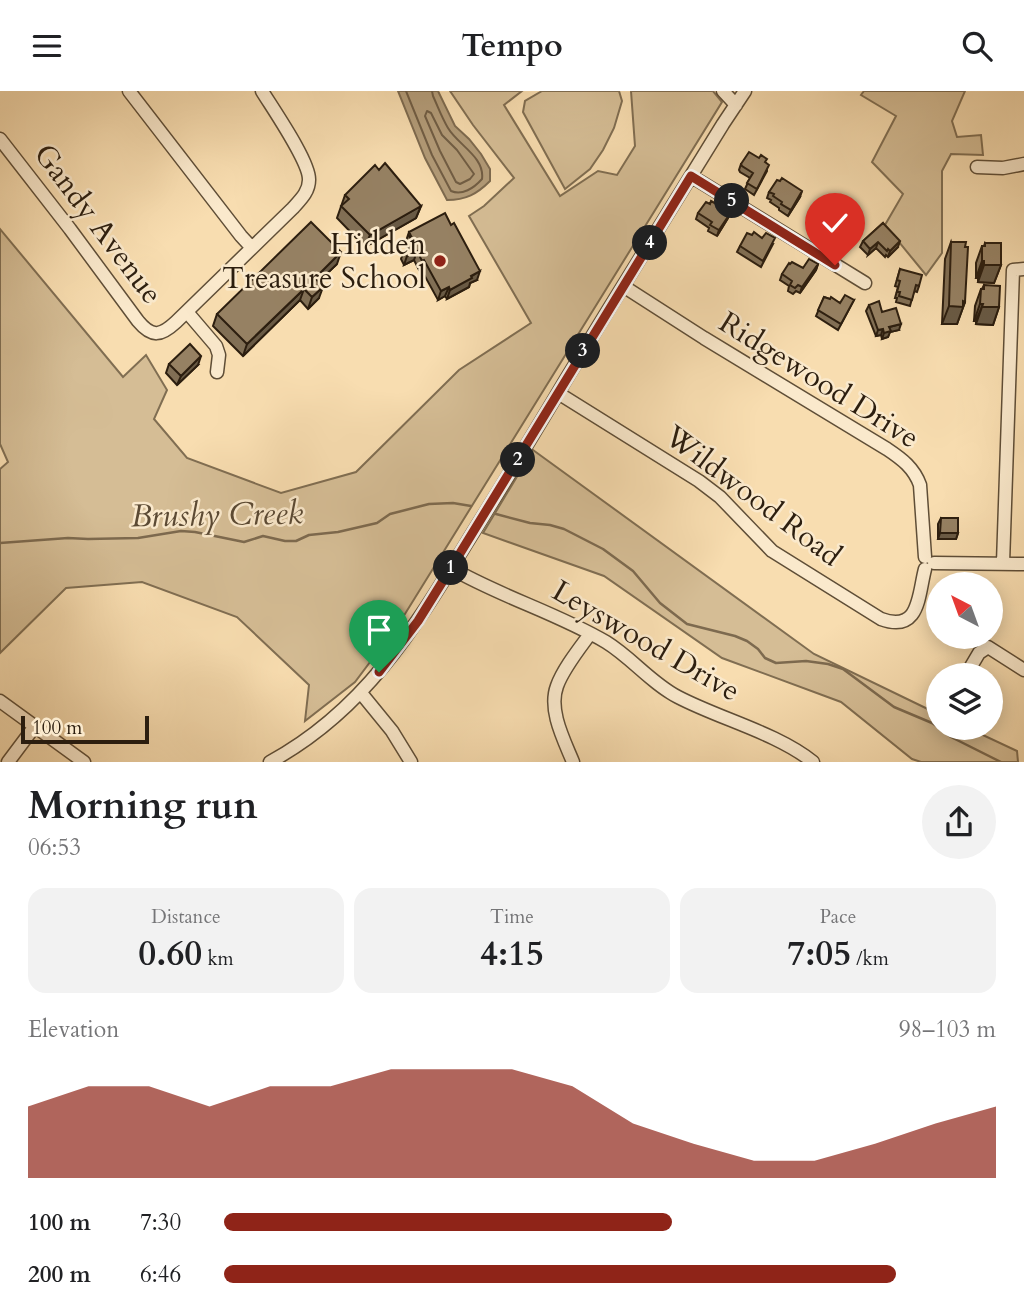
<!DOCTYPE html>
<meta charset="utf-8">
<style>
:root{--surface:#fff;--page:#f2f2f2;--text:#202124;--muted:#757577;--accent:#8f2418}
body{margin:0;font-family:Cardo,serif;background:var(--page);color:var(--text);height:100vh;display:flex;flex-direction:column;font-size:26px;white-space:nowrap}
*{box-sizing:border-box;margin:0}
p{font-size:23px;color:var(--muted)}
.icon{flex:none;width:38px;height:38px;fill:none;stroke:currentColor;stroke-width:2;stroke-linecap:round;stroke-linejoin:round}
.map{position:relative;height:671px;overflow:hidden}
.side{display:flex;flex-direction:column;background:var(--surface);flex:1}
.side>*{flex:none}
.needle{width:46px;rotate:319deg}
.fabs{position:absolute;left:926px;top:481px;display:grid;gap:14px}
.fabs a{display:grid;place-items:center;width:77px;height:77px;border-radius:50%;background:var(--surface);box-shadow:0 4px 18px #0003;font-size:35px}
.scale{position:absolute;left:21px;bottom:18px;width:128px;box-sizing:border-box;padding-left:7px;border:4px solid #2c1e0f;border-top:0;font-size:19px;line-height:24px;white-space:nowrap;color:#2c1e0f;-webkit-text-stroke:5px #fae9cc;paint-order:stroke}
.pin{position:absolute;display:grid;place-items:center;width:60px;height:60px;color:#fff;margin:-72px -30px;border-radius:50% 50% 50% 0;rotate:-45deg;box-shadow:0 0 7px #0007}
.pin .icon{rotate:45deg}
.km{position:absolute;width:35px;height:35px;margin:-18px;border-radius:50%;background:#222;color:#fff;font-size:19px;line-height:35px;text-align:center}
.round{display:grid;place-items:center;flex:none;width:74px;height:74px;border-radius:37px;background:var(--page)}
.summary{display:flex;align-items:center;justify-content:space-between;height:119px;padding:0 28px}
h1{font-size:38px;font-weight:600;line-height:52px}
.figures{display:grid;grid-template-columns:repeat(3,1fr);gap:10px;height:119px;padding:7px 28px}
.figures div{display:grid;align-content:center;border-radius:18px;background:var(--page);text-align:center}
.figures b{font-size:35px;font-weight:600}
.figures small{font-size:19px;font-weight:400}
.figures p{font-size:19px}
.chart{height:196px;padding:14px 28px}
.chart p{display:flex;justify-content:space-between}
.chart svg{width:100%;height:126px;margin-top:7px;fill:var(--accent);opacity:.7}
ul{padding:0 28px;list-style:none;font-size:23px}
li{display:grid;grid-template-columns:112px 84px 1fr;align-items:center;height:52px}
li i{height:18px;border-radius:9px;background:var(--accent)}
header{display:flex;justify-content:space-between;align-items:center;height:91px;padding:0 28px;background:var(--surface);font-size:32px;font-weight:600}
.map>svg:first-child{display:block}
</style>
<header><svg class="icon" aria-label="menu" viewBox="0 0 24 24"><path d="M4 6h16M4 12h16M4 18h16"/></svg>Tempo<svg class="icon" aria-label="search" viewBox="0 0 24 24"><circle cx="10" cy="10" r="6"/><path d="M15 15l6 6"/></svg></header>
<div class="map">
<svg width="1024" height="671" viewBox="0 0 1024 671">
<rect width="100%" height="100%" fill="#f8ddb0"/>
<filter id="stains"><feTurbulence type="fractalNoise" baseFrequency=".00286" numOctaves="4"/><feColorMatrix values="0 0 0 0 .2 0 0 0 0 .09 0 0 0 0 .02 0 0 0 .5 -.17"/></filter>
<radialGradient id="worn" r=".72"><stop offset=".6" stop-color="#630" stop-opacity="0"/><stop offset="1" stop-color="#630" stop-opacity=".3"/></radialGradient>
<path fill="#d5bd95" stroke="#806e52" stroke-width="2" d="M450,0h72l-18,14 56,91 38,-25 19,4 18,-29 -4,-55h82l9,11 -322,520 -45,60 -50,39 4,-36 -72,-68 -95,-35 -76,6 -66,65v-184l8,-7 -8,-18v-215l123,148 23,-22 21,35 -13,29 33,39 94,35 75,-21 103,-102 72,-47 -62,-107 15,-10 30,-28 -41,-53z
M542,0h77l3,10 -8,27 -11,22 -13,19 -25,20 -42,-77 2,-11z
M864,0h101l-13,30 5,16 24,-2 2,20 -32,-1 -9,17v82l-16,22 -41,-50 18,-31 -31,-32 24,-46 -35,-21z
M533,359l281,204 124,60v14h30l49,23 1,11h-97l-9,-3 -71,-57 -119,-44 -118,-82 -121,-43z"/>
<path fill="#b39c79" stroke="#7d6a4f" stroke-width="2" d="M398,0h40l17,35 14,13 12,15 9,15v12c-13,13 -24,19 -43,19l-22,-42z"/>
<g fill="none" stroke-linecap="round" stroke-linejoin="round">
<path stroke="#705d44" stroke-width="2" d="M406,0l26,64 19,36c11,5 23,-3 31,-12 3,-22 -24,-34 -34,-51 -6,-10 -10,-21 -15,-32l-1,-5
M427,20l4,2 11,22 15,15 17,24 -4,5 -10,5 -4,-2 -16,-31 -15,-35z"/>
<path stroke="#7d6a4f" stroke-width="2.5" d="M496,423l34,9 20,2 14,4 39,20 30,22 27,32 27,21 48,12 12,5 11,8 7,9 11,5 30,-2 22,3 15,5 51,38 38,16 6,4
M0,452l68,-5 20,1 50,-1 43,-7 14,1 49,10 19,-6 22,5h11l13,-6 29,-3 39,-9 13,-9 39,-10 24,-1 18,3
M939,637l12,9 50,25"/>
<defs>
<path id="minor" d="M129,0l112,145 11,12
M723,0l13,14
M0,48l70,90 68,92c14,17 23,15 38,1l117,-114c7,-8 16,-16 16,-28 1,-18 -36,-71 -47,-89
M977,76l26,1 21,-4
M691,85l174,107
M623,195l81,52 183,111c15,10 27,19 33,36l5,72
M187,221l29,34 3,9 -2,17
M558,302l141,88 21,16 52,54 109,68c39,14 37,-23 44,-50
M934,472l90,1
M1003,472l10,-293 11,-1
M451,477c50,29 106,45 155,74 26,16 45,41 72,55 42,22 99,36 135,65
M966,584l13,-22 9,-6 36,23
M361,602l31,38 19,31
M0,610l84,61
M8,671l27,-36
M270,671c98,-53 148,-140 204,-231 31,-50 61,-99 91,-150 52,-86 105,-171 158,-257l22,-33
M573,671c-9,-22 -25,-52 -16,-76 6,-17 22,-37 33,-52"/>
</defs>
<use href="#minor" stroke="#5f4e37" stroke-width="15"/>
<use href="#minor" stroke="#fae9cc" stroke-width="12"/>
</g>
<path fill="#816f55" stroke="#2c1e0f" stroke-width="2" d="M766,72l1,8 -13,24 -9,-6 5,-11 -10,-6 -1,-2 2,-6z
M769,101l31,5 -12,19 -9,-6v-2l-9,-6 1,-2 -4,-2z
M345,104l76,11 -5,12 -51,29 -28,-29z
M710,113l11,3 10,5 -3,6 -11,18 -9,-5 1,-3 -13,-9 2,-6z
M821,126l33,3 -2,6 -15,20 -9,-6 3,-5 -8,-6v-4l-4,-2z
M883,132l15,24 -10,10 -2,-2 -1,2 -9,-9 -8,7 -8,-8 3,-6z
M409,141l68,48 -7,3 -1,4 -22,12 -2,-3 -7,4 -17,-31 -2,1 -5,-10 -10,5 -3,-6 3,-8 4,-2 -2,-8z
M951,151l14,60 -8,22h-15l3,-65z
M985,152l16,22 -7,18 -16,-1v-4h-2v-15l6,-17h2z
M773,153l-12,23 -24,-15 3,-6z
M337,173l-19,18 1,16 -11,11 -8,-9 -57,56 -30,-30 4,-12z
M818,173l-2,6 -16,23 -4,-2 -3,3 -5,-3 1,-5 -9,-6 2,-6z
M900,178l19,17 -2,6 -3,-1 -4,15 -14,-4 1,-4h-2l3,-11 -3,-1z
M984,194l15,22 -6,18 -17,-1v-3h-2l1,-15 6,-17h1z
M824,206l16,6 14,-3 -16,30 -22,-14z
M869,214l13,7 17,18 -9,2 -2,5 -6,2 -1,-4 -5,1 -10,-25z
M169,273l29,1 -21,20 -11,-12z
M941,427l17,15 -2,6h-18v-15z"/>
<path fill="#695a45" stroke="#2c1e0f" stroke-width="2" d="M802,100l-2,6 -12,19 3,-6z
M421,115l-5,12 -51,29 5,-12z
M731,121l-3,6 -11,18 2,-6z
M854,129l-2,6 -15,20 3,-6z
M900,150l-2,6 -10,10 2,-6z
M878,151l-2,6 -8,7 2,-6z
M417,160l-3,9 -10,5 3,-9z
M341,161l-4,12 -27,26 5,-12z
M982,170h2l-6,17h-2z
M818,173l-2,6 -16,23 2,-6z
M984,174h17l-7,18 -16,-1z
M480,180l-3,9 -7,3 -1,4 -22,12 3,-9z
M323,196l-4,11 -11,11 4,-12z
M449,196l-4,9 -7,4 3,-9z
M304,198l-4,11 -57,56 4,-12z
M963,210l2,1 -8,22h-15l7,-18z
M980,213h3l-7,17h-2z
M982,216h17l-6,18 -17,-1z
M901,233l-2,6 -9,2 -2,5 -6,2 2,-6 5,-6z
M883,238l-2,6 -5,1 2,-6z
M201,265l-3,9 -21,20 4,-9z
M940,442h18l-2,6h-18z"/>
<path fill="#968163" stroke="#2c1e0f" stroke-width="2" d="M749,61l10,6 2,-3 6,4 -2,3 4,3 -12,24 -10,-6 6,-10 -11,-7 -1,-2z
M385,72l36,43 -51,29 -29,-29 8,-7 -4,-4 30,-30 4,5z
M782,87l20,13 -11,19 -10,-6 1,-2 -9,-6 1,-2 -5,-2 8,-12 3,1z
M711,110l20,11 -12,18 -9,-5 2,-3 -14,-9 8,-11 4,2z
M831,114l23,15 -14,20 -9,-6 3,-5 -9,-6v-4l-4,-2z
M445,122l6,12 3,-2 26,48 -9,5 1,2 -22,12 -1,-3 -8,4 -17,-31 -2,1 -5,-10 -10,5 -3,-5 10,-6 -5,-9h2l-2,-4z
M311,131l30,30 -26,26 8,9 -11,10 -8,-8 -57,55 -30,-30z
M883,132l17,18 -10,10 -2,-2 -1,2 -9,-9 -8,7 -7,-8z
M754,141l8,6 4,-5 9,5 -12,23 -23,-15 7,-13 5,2z
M951,151h15l-1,5h3l-3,55 -2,-1v6l-14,-1z
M985,152h16v22h-17v-4h-2v-15h3z
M809,168l9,5 -16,23 -4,-2 -3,3 -5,-3 2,-4 -10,-7 7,-11 1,1 2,-2 11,6z
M900,178l22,6 -3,11 -3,-1 -4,15 -13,-4 1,-4h-3l3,-11 -3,-1z
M984,194l16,1 -1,21h-17l1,-3h-3l1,-15h3z
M845,204l9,5 -13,24 -23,-14 6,-13 6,2 1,-2 9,6z
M879,210l3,11 14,-4 5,16 -12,3 2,4 -7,2 -1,-4 -5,1 -9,-25z
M190,253l11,12 -20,20 -12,-12z
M941,427h17v15h-18z"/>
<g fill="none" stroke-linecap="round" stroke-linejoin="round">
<defs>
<path id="route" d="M379,581l39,-51 33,-53 240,-392 144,89"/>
</defs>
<use href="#route" stroke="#fff" stroke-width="14"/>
<use href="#route" stroke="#8f2418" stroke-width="9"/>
</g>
<circle fill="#8f2418" stroke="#fae9cc" stroke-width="2.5" cx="440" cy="170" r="7"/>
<g text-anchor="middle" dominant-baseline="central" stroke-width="5" stroke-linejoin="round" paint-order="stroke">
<g font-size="30" fill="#2c1e0f" stroke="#fae9cc">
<text transform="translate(98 133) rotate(53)">Gandy Avenue</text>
<text transform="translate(819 289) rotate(32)">Ridgewood Drive</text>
<text transform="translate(753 405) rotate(37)">Wildwood Road</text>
<text transform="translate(646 550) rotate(30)">Leyswood Drive</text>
</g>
<g font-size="30" fill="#2c1e0f" stroke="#fae9cc" text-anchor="end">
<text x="426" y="153">Hidden<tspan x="426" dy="34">Treasure School</tspan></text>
</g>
<g font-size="32" font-style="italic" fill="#5b4a34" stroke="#fae9cc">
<text transform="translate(217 424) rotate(-1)">Brushy Creek</text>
</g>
</g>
<rect width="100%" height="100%" filter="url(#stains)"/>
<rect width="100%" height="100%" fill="url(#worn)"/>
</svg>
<div class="fabs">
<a><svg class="needle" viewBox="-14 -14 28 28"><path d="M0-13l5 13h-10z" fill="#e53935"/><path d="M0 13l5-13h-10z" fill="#757577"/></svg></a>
<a><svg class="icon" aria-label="layers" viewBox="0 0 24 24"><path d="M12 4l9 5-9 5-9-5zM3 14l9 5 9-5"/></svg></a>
</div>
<div class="scale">100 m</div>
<div class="pin" style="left:379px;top:581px;background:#1e9e55"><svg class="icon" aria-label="arrive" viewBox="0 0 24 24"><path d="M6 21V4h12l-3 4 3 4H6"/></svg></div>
<div class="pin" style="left:835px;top:174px;background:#d93025"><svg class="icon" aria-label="check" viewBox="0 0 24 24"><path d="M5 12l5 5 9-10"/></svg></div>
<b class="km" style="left:451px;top:477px">1</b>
<b class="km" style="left:518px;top:369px">2</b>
<b class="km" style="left:583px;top:260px">3</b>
<b class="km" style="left:650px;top:152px">4</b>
<b class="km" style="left:732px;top:110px">5</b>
</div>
<section class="side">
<div class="summary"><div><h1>Morning run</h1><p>06:53</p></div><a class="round"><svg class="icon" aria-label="share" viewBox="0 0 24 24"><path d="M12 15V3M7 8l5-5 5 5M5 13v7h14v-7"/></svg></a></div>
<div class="figures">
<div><p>Distance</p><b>0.60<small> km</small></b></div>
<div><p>Time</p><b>4:15</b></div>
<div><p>Pace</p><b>7:05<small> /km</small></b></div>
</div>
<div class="chart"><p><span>Elevation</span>98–103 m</p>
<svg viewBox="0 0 160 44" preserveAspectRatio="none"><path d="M0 44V19L10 12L20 12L30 19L40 12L50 12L60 6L70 6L80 6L90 12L100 25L110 32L120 38L130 38L140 32L150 25L160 19V44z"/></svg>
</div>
<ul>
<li><b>100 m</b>7:30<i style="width:58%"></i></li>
<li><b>200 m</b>6:46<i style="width:87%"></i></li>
</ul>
</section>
